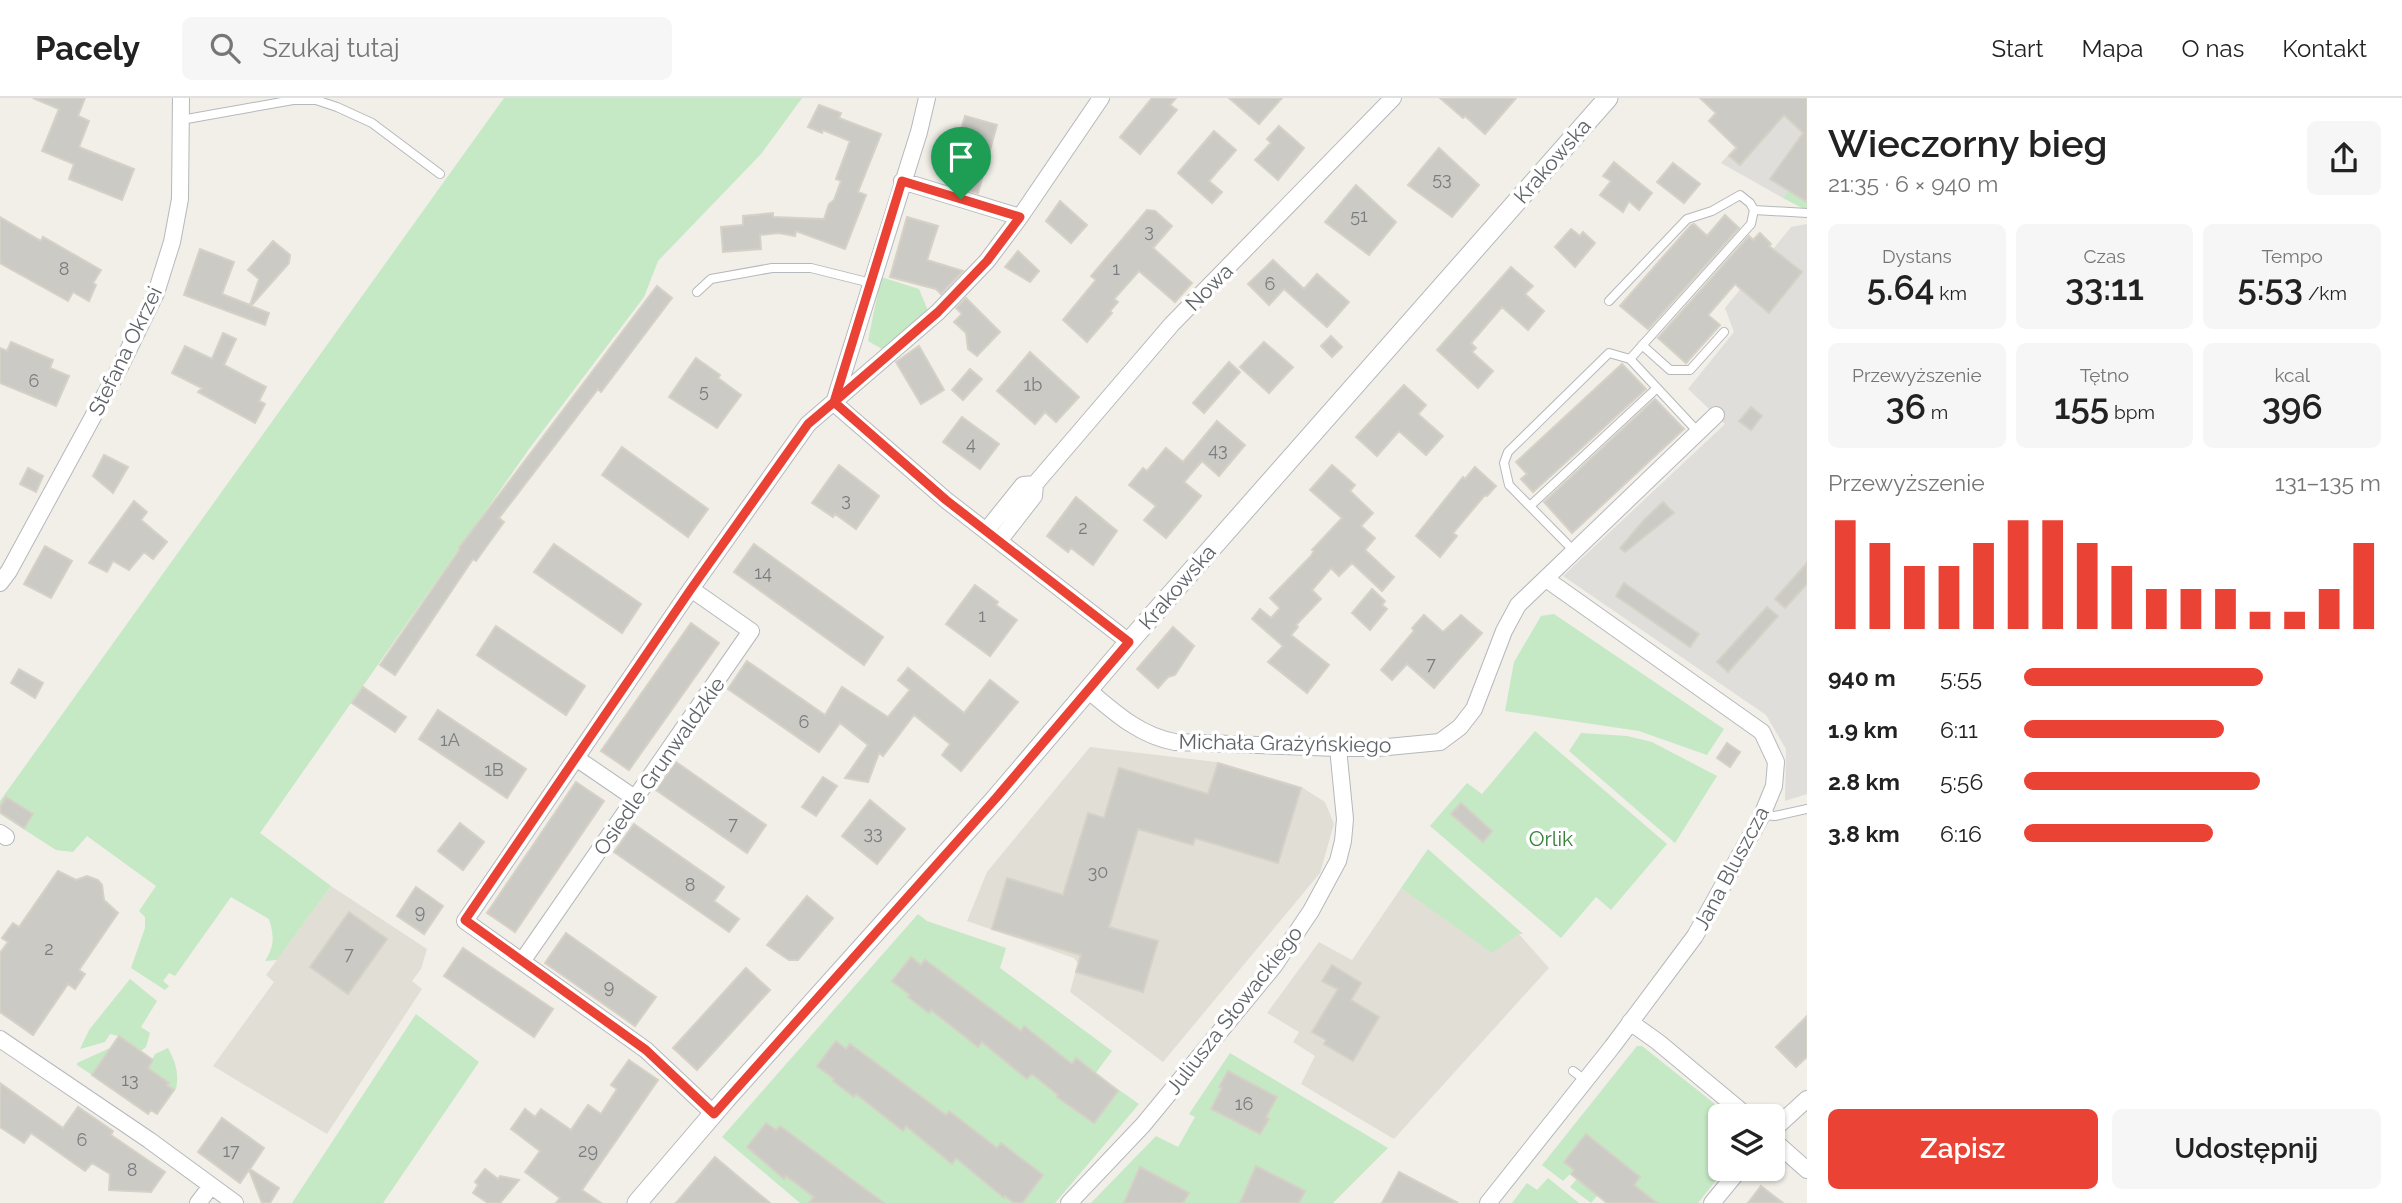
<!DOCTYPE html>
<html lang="pl">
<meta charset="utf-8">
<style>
:root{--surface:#fff;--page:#f6f6f6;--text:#222;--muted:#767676;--line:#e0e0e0;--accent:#ea4335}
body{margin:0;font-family:Raleway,sans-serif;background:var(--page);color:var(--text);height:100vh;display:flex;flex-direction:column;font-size:26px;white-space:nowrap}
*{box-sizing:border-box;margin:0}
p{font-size:23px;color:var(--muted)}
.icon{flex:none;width:38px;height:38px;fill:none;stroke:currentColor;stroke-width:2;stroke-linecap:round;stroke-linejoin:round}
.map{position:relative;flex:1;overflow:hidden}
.details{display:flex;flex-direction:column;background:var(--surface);width:595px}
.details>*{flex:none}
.tools{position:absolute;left:1708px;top:1006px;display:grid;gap:14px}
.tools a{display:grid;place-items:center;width:77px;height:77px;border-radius:10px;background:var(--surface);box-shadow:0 2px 5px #0004;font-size:35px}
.pin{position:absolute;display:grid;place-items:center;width:60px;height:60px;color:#fff;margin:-72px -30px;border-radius:50% 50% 50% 0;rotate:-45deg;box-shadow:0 0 7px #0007}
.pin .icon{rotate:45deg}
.round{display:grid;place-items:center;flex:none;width:74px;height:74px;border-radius:10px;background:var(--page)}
.headline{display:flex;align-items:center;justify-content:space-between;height:119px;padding:0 21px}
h1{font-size:38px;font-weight:600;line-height:52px}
.figures{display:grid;grid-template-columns:repeat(3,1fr);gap:10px;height:119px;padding:7px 21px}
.figures div{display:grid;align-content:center;border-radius:10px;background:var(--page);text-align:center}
.figures b{font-size:35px;font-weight:600}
.figures small{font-size:19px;font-weight:400}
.figures p{font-size:19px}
.chart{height:196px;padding:14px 21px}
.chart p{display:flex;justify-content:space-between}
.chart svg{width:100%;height:126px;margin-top:7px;stroke:var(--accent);stroke-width:6}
.action{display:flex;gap:14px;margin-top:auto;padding:14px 21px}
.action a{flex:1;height:80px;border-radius:10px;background:var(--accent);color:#fff;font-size:28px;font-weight:600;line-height:80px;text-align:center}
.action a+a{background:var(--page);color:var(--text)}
ul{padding:0 21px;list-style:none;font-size:23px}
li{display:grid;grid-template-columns:112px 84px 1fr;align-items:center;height:52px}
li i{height:18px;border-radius:9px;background:var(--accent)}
header{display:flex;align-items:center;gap:42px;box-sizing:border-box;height:98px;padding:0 35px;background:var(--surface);border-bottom:2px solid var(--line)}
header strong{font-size:33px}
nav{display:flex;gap:38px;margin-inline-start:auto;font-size:24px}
.search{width:490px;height:63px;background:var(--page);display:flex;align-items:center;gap:18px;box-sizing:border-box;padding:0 24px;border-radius:10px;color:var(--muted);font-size:26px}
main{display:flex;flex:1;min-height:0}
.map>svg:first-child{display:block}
</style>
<header>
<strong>Pacely</strong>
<div class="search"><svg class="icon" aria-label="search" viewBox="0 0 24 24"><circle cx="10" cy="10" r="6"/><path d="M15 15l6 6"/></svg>Szukaj tutaj</div>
<nav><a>Start</a><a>Mapa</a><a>O nas</a><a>Kontakt</a></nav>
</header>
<main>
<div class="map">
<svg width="1807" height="1105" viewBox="0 0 1807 1105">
<rect width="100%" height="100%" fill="#f1efe8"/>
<path fill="#e0deda" d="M1778,0h29v67l-24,33 -62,-35z
M1807,126v570l-22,7 1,-52 -20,-34 -203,-139 162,-152 -37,-35 46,-57 -9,-24 66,-81z"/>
<path fill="#e1ded6" d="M1090,649l126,15 87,26 22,14 9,22 -14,49 -157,189 -93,-70 8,-29 -4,-5 -107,-37 20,-49z
M331,788l96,63 -6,20 -9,12 10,8 -95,145 -114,-68 61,-84 -8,-7z
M1401,790l91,64 27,-18 30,34 -155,171 -93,-55 14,-28 -22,-14 6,-10 -32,-19 52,-71 33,18z"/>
<path fill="#c5e8c5" d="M504,0h298l-41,56 -103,107 -14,36 -115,152 -269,384 71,53 -54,74 -12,1c10,-15 9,-26 4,-42l-38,-22 -56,79 -6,-3 -6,8 6,5 -4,4 -34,-22 14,-40v-11l-6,-6 17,-25 -69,-50 -14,16 -17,-2 -56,-36v-13z
M1807,67v43l-3,1 -21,-11z
M881,179l38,12 10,24 -47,36 -14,-8z
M1554,516l170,115 -17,26 -68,-24 -134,-20 9,-49 27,-46z
M1535,633l132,113 -56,66 -15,-13 -35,41 -131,-112 37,-43 15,11z
M1581,635l46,3 25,6 65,34 -42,67 -106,-92z
M1428,751l95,85h-4l-27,19 -91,-65z
M918,816l9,7 79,27 -6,20 112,83 -20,27 6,-3 41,29 -84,99h-255l-78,-66z
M130,881l27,22 -16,26 9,6 -4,14 -5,4 -22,-15 -9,-2 -5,8 -25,7 9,-19z
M416,916l63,48 -96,141h-91z
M1637,948h5l88,70h-10v53h5l-27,34h-41l-23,-18 6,-8 -54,-43 -12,36 -11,11 -21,-16z
M110,950l-18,27 -15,-10v-2z
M168,950c8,15 11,25 8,41l-2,1 -7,-5 2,-3 -21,-14 7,-14z
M1230,955l158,95 -55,55h-242l65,-67 22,11 17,-30 -6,-3z
M1580,1077l21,16 -10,12 -21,-16z
M1548,1080l31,25h-67l15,-20 10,7z"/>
<path fill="#cccac5" stroke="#d6d1c6" stroke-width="2" d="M33,0h52l-7,18 11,5 -10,26 55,22 -12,31 -53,-21 5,-15 -32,-13 17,-42z
M1152,0h24l-6,7 7,5 -37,44 -20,-17z
M1229,0h53l-23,26z
M1440,0h76l-31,36 -20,-18 -2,2z
M1700,0h107v104l-37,-23 33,-46 -19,-18 -44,50 -11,-9 8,-8 -28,-27 7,-8z
M819,7l22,8 -2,5 42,16 -23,58 8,3 -21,54 -49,-18 -1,5 -16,-3 -19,2 1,14 -38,3 -2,-25 22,-2v-9l30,-3v4l51,2 5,-15 5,-4 7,-19 -5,-2 14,-38 -27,-11 -1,3 -14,-6z
M965,18l32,9 -19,68 -32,-9z
M1279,28l25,22 -26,32 -23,-20 16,-17 -4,-4z
M1214,33l22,19 -27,31 13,11 -10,11 -34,-30z
M1439,50l40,37 -27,32 -44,-32z
M1614,64l38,31 -13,17 -10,-9 -6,11 -23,-17 11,-14 -8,-5z
M1673,65l27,21 -16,19 -27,-21z
M1356,87l40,37 -27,33 -44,-33z
M1060,103l27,24 -16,18 -25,-22z
M1147,112l8,1 17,15 -19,22 39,35 -17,19 -36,-31 -25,28 4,3 -8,9 2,2 -25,29 -24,-22 33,-40 -5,-4z
M1725,117l14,13 -91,101 -28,-23 71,-81 3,-1 13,12z
M0,119l41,24 2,-4 58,33 -8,13 3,2 -7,16 -16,-9 -5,9 -68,-38z
M907,119l31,9 -11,34 36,11 -22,23 -5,-5 -46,-12z
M1571,131l9,7 3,-4 12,11 -20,24 -20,-20z
M1760,135l11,11 -2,2 33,26 -33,41 -34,-29 -27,31 12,10 -34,38 -28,-25 91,-102 4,4z
M273,143l17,14 -1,8 -38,43 18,7 -4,12 -81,-30 16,-46 34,13 -12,32 28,11 9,-26 -11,-9z
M1018,153l21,20 -9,11 -25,-15z
M1273,162l31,29 13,-15 32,28 -22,25 -43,-38 -15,16 -21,-21z
M1511,169l22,19 -8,8 19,17 -16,19 -26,-23 -31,36 5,5 -4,4 21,19 -15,17 -41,-38z
M657,188l15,12 -71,94 -3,-3 -99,129 5,4 -28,39 -3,-2 -78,116 -15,-10 80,-116 -1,-1z
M966,200l34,34 -23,24 -9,-7 -2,-16 -12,-11 8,-8 -6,-6z
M223,235l13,6 -12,26 42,22 -7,14 6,3 -10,19 -57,-31 4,-4 -30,-15 13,-27 27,13z
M1331,238l11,11 -10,10 -11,-11z
M11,244l42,18 -3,8 19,8 -13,30 -56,-23v-35l7,3z
M1264,244l29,25 -24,26 -29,-26z
M919,248l25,44 -23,14 -25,-42z
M1030,254l49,45 -23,25 -11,-10 -10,12 -38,-33z
M696,260l24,17 -2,3 23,17 -24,33 -48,-31z
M1229,264l11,10 -36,41 -11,-10z
M1622,266l24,25 -113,103 -12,-13 6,-5 -11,-12z
M970,271l12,10 -19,21 -11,-10z
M1404,287l22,20 -8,9 25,22 -17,19 -27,-24 -22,25 -21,-19z
M1655,301l29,30 -112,104 -28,-31z
M1751,309l11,9 -11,14 -12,-9z
M962,319l37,27 -19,25 -37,-27z
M1217,323l28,24 -26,31 -17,-15 -18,21 17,14 -35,42 -22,-18 12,-14 -27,-21 14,-17 4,3 19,-23 17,14z
M622,349l86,62 -20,28 -86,-62z
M104,357l24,12 -15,26 -20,-17z
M839,367l40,31 -23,33 -21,-15 -2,3 -21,-14z
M1332,367l23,20 -5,6 23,22 -12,13 14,12 -10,12 29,27 -12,14 -30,-28 -13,13 -8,-8 -19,22 9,9 -25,26 2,2 -7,8 38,30 -22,28 -39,-31 15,-16 -31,-27 8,-10 11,9 9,-10 -10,-10 41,-42 3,-5 -2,-1 30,-32 -32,-28z
M1475,369l21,19 -9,10 -2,-1 -32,38 4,3 -17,21 -24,-21 47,-59 2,2z
M28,370l15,8 -7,16 -16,-8z
M1076,399l41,34 -24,34 -22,-17 -3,4 -21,-16z
M134,403l13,11 -6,8 26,22 -14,17 -9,-7 -15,18 -16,-9 -6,11 -18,-9z
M1663,404l11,11 -49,39 -5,-4 24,-28z
M554,446l87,60 -19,29 -88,-61z
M754,446l129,93 -19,28 -130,-93z
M45,448l27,15 -21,37 -27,-14z
M1807,465v21l-22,24 -10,-9z
M1624,485l75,51 -9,13 -74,-51z
M975,487l23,17 -2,3 21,15 -27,36 -44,-32z
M1372,491l13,12 -3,4 5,4 -17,21 -18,-17z
M1767,509l11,9 -50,56 -11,-10z
M1424,517l19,17 18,-17 21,18 -48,55 -27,-24 -15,16 -11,-10 33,-39 -2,-3z
M691,525l28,20 -90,127 -28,-19z
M496,528l89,60 -19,29 -89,-60z
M1173,529l21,19 -19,29 -7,2 -10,11 -21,-19z
M747,563l78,54 17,-28 46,30 22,-27 -12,-10 10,-12 56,45 26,-33 28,22 -57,69 -19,-16 8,-11 -36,-29 -31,41 -4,-3 -11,29 -23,-4 23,-33 -28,-22 -21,29 -91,-63z
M19,571l24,14 -8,15 -24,-15z
M363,589l43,30 -11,15 -43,-29z
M438,612l88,59 -19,29 -88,-59z
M1727,645l13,9 -10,15 -13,-9z
M676,664l90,63 -19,28 -91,-63z
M1218,665l83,25 -23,75 -83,-25 -2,7 -55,-16 -29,98 49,14 -15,51 -67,-20 5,-17 -89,-26 15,-51 56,17 25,-82 16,5 15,-50 89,26z
M823,679l14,9 -21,30 -14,-9z
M576,684l28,19 -89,131 -28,-19z
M6,699l27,17 -9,14 -24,-16v-5z
M870,702l35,29 -28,35 -35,-28z
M1461,705l31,28 -9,11 -32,-28z
M460,725l24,19 -21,28 -25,-19z
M634,726l90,63 -10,14 25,18 -10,13 -115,-80z
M58,773l18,9 11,-4 11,4 4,5 2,15 14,13 -39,57 6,4 -10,15 -7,-5 -35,51 -33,-23v-59l8,-11 -6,-4 11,-15 6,4z
M416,789l27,19 -19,28 -27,-18z
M807,798l26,22 -35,42h-9l-22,-15z
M349,814l38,27 -39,55 -38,-27z
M566,835l90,64 -21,29 -90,-63z
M463,850l90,61 -19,28 -90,-61z
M911,859l10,8 4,-5 96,71 3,-5 48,38 4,-6 42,33 -24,32 -37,-26 1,-2 -26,-21 -5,5 -45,-37 -4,5 -47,-37 -2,3 -21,-16 2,-2 -18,-14z
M1332,867l29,18 -10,17 28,17 -26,44 -29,-17 2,-4 -14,-8 26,-43 -16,-8z
M746,870l24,22 -73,80 -24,-22z
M1807,918v41l-11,10 -20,-20z
M119,938l34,24 -5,8 21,15 -2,2 7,5 -17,24 -6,-4 -3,4 -56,-39z
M836,943l10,8 4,-5 96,71 3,-4 48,37 4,-5 42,32 -21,28h-8l-9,-7 -1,2 -48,-40 -4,6 -46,-38 -3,5 -47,-37 -2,3 -21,-16 1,-2 -17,-13z
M629,962l29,20 -76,110 19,13h-45l4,-5 -35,-26 15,-21 -29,-22 14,-20 10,8 6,-8 30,21 17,-25 13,9 16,-25 -6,-4z
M1228,973l49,26 -11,20 3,2 -9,15 -49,-25 11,-21 -3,-1z
M0,985l63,45 15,-21 35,24 -2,4 54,37 -14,20 -42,-2 1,-16 -18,-11 -7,8 -54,-38 -7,10 -24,-16z
M222,1020l42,30 -14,21 29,19 -9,15h-8l-13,-33 -9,13 -42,-31z
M766,1025l10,7 4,-4 104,77h-75l5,-6 -28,-21 -2,3 -37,-32z
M1586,1036l54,43 -6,8 23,18h-50l-36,-29 3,-4 -10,-8z
M715,1059l32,27 23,19h-94z
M1256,1068l49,25 -6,12h-59z
M1140,1069l49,26 -6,10h-59z
M485,1071l13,10 2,-3 19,4 -19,23h-12l-15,-10 5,-8 -3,-3z
M1399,1074l59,31h-76z
M1761,1088l22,17h-35z"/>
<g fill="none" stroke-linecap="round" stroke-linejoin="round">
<defs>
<path id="service" d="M181,22l112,-20h23l21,7 35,16 68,51
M1754,112l53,3
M697,194l14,-13 61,-11h39l60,15
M1609,203l78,-82 25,-8 28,-16 10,8 4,7 -3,14 -121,135
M1642,247l28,25h20l34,-38
M1530,408l127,-118
M1574,453l-65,-66 -5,-22 4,-11 101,-99 21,6 69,74
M1762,717l13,1 32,-7
M1573,973l12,9"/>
<path id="minor" d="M902,83l118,36
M834,305l112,97 183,142
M834,305l85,-271 8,-34
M986,433l37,-46 12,-1
M999,443l35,-45 1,-12 137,-160 221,-226
M0,485l9,-12 111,-204 36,-74 16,-51 8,-43 1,-101
M1088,592c26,22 52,46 87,52l163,6h39l63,-6 20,-15 14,-18 30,-78 14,-26 198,-190
M576,660l60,41
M0,735l6,4
M523,862l228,-329 -60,-42
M1630,924l28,20 89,74
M0,941l149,101 86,63
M714,1016l-68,-64 -181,-129 226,-332 117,-165 130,-112 49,-51 33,-44 81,-119
M1773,1032l34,-31
M1773,1042l34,30
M198,1105l13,-17
M1069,1105l74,-78 131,-159 37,-55 27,-50 5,-20 2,-22 -7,-71
M1488,1105l124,-156 83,-111 67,-121 12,-29 2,-24 -14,-30 -216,-153
M1712,1105l28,-34"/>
<path id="tertiary" d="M637,1105l89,-104 270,-301 133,-156 479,-544"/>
</defs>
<use href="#service" stroke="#b5b8bc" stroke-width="10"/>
<use href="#minor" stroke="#b5b8bc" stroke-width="18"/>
<use href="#tertiary" stroke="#b5b8bc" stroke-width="21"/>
<use href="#service" stroke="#fff" stroke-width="8"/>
<use href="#minor" stroke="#fff" stroke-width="16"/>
<use href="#tertiary" stroke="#fff" stroke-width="19"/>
</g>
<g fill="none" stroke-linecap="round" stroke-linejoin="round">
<defs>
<path id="route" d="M961,101l-59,-18 -68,221 -26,22 -117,165 -226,331 181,130 68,64 282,-316 133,-156 -183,-142 -112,-98 104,-90 49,-51 33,-44 -59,-18"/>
</defs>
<use href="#route" stroke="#fff" stroke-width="14"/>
<use href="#route" stroke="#ea4335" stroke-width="9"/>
</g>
<g text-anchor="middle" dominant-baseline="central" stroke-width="7" stroke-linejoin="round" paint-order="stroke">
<g font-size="18" fill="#7a7d7f">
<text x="1442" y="80">53</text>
<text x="1359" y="117">51</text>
<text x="1149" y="132">3</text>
<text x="64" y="170">8</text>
<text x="1116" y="170">1</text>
<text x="1270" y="185">6</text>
<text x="34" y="282">6</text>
<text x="1033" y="286">1b</text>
<text x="704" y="292">5</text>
<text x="971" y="345">4</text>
<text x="1218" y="351">43</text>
<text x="846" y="401">3</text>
<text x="1083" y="429">2</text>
<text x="763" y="474">14</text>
<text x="982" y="517">1</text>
<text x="1431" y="565">7</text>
<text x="804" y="623">6</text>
<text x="450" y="641">1A</text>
<text x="494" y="671">1B</text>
<text x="733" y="725">7</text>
<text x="873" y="734">33</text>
<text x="1098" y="773">30</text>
<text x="690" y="786">8</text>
<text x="420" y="813">9</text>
<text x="49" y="850">2</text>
<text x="349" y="855">7</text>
<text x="609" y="888">9</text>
<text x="130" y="981">13</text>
<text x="1244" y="1005">16</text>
<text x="82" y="1041">6</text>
<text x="231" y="1052">17</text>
<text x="588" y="1052">29</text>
<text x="132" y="1071">8</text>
</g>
<g font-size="21" fill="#5f6368" stroke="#fff">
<text transform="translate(1552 63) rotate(-49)">Krakowska</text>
<text transform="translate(1209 189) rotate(-45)">Nowa</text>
<text transform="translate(125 253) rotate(-64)">Stefana Okrzei</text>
<text transform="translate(1177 489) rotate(-49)">Krakowska</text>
<text transform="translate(1285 645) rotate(1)">Michała Grażyńskiego</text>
<text transform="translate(659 668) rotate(-55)">Osiedle Grunwaldzkie</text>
<text transform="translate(1731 770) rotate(-62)">Jana Bluszcza</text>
<text transform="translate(1234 912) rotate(-52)">Juliusza Słowackiego</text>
</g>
<g font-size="21" fill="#348238" stroke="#fff">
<text x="1551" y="740">Orlik</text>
</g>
</g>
</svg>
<div class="tools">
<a><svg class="icon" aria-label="layers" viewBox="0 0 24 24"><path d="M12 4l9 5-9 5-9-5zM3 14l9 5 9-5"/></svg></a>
</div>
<div class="pin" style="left:961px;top:101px;background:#1e9e55"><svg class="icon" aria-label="arrive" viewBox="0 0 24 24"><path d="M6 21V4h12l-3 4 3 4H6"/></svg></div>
</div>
<section class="details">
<div class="headline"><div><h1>Wieczorny bieg</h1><p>21:35 · 6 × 940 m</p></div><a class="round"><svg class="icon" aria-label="share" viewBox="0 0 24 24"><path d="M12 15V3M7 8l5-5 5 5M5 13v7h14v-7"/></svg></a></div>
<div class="figures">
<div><p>Dystans</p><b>5.64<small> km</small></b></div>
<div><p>Czas</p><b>33:11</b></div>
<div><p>Tempo</p><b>5:53<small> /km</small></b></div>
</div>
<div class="figures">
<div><p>Przewyższenie</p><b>36<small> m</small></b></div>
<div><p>Tętno</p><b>155<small> bpm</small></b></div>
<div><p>kcal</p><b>396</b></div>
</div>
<div class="chart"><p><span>Przewyższenie</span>131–135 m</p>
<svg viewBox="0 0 160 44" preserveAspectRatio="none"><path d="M5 44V6M15 44V14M25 44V22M35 44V22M45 44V14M55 44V6M65 44V6M75 44V14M85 44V22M95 44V30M105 44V30M115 44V30M125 44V38M135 44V38M145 44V30M155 44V14"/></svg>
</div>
<ul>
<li><b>940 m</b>5:55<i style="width:67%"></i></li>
<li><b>1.9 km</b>6:11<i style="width:56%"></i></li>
<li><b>2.8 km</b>5:56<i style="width:66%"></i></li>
<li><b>3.8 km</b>6:16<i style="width:53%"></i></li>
</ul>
<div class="action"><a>Zapisz</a><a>Udostępnij</a></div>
</section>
</main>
